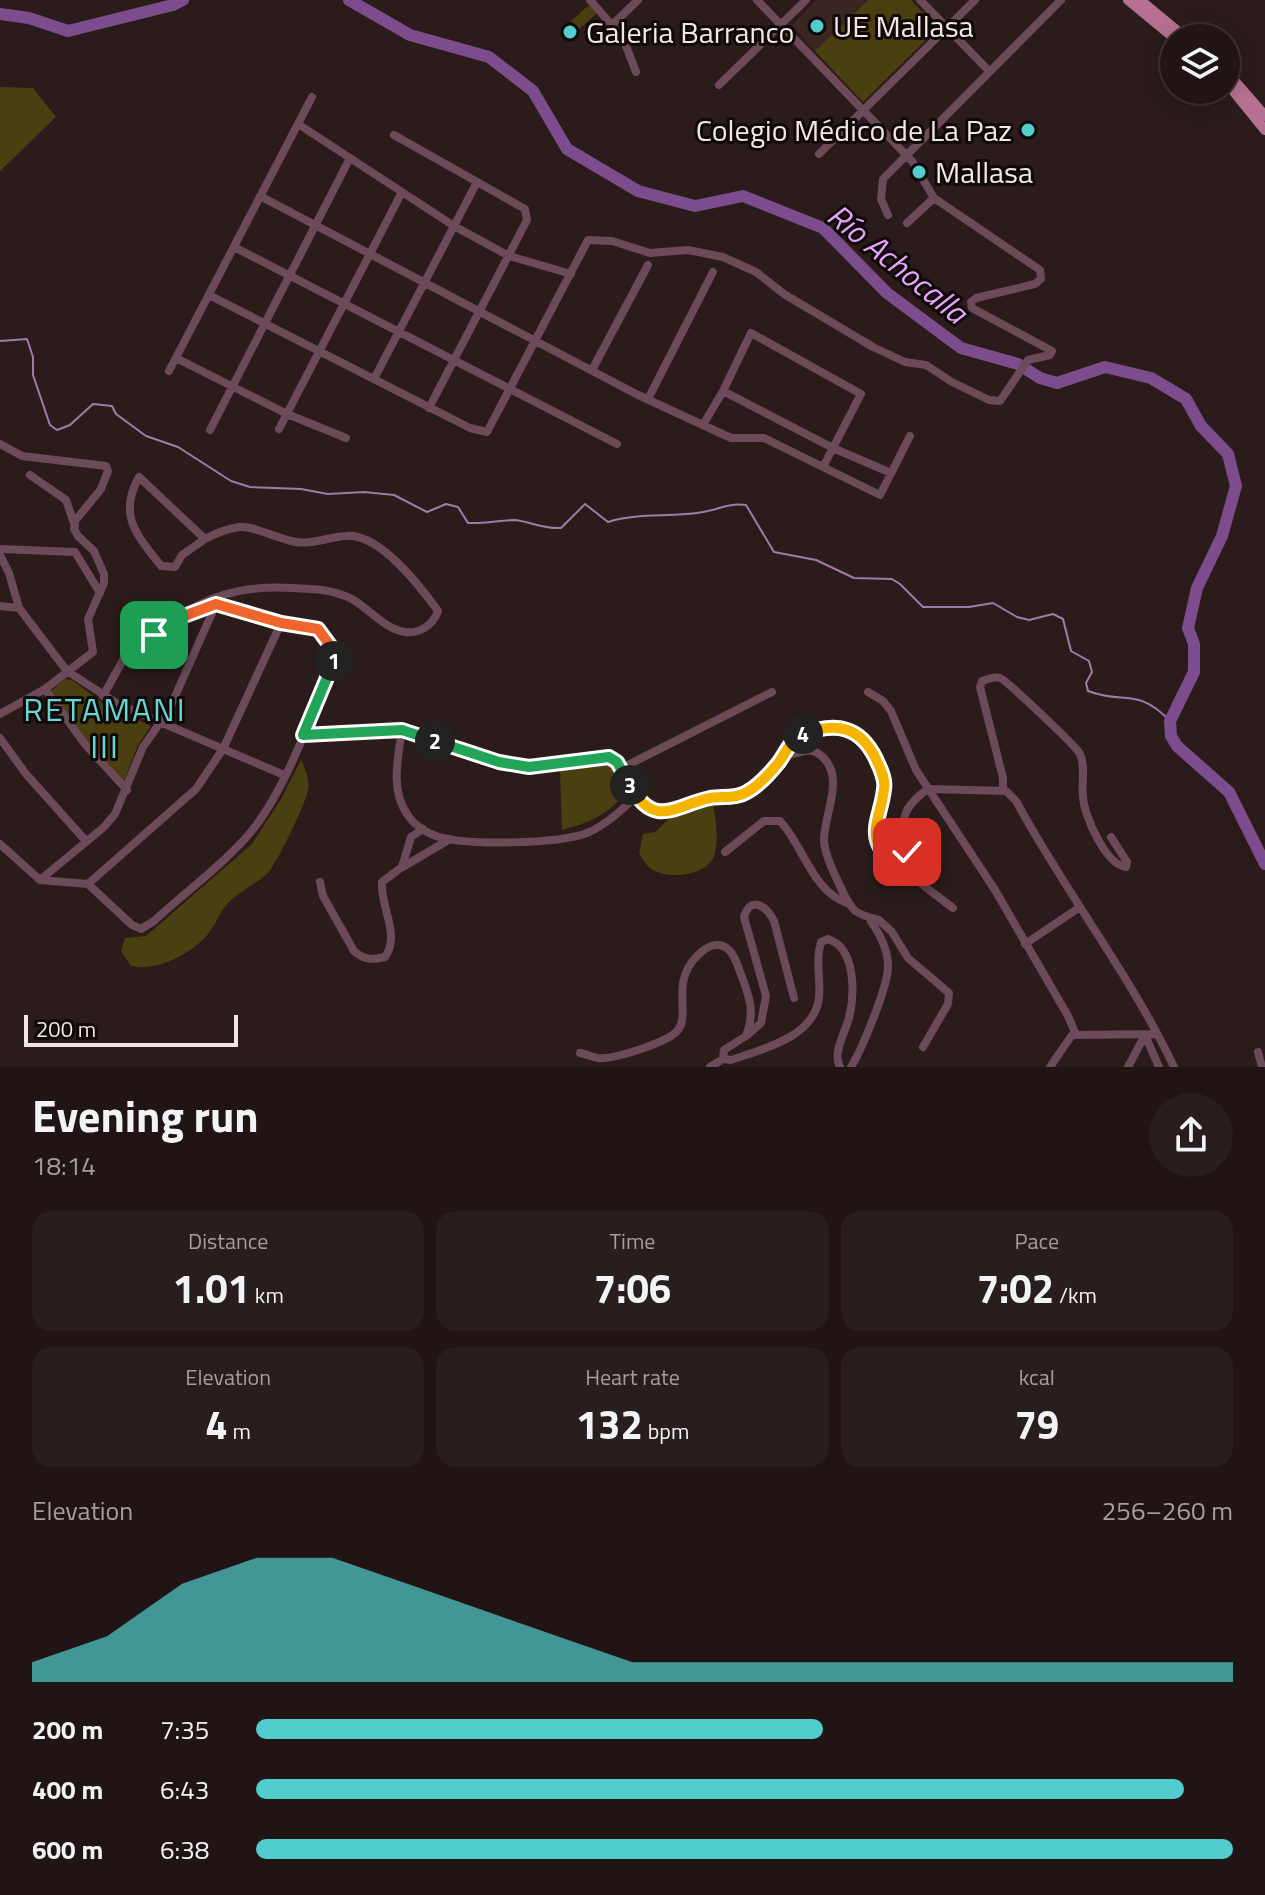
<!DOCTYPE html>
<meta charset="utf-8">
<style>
:root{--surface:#201514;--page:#281e1d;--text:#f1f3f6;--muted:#a29fa0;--line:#3d3434;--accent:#52cdce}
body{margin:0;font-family:"Titillium Web",sans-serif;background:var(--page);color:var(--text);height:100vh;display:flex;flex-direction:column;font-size:30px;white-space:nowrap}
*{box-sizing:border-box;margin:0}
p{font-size:26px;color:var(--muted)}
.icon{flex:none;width:44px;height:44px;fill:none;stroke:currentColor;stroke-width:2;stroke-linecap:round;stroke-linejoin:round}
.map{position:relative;height:1067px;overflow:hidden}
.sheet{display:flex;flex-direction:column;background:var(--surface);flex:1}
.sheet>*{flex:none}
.fabs{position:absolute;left:1160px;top:24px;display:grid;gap:16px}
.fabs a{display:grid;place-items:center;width:80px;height:80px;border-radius:50%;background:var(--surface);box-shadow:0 4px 20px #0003,0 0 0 2px var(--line);font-size:40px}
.scale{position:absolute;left:24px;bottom:20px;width:214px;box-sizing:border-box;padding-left:8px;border:4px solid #f1e7e6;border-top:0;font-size:22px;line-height:28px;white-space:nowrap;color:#f1e7e6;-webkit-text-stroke:6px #0f0908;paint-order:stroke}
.pin{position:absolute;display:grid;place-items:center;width:68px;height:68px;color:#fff;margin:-34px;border-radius:16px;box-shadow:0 4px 12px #0006}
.km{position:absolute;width:40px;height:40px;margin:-20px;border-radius:50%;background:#222;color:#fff;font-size:22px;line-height:40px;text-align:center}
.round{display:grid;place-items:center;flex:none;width:84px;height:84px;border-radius:42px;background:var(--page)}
.headline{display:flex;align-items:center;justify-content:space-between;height:136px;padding:0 32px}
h1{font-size:44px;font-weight:700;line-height:60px}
.figures{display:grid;grid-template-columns:repeat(3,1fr);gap:12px;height:136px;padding:8px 32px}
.figures div{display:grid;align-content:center;border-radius:20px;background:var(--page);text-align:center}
.figures b{font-size:40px;font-weight:700}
.figures small{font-size:22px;font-weight:400}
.figures p{font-size:22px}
.chart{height:224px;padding:16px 32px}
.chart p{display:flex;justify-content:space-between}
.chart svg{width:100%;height:144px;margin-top:8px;fill:var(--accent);opacity:.7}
ul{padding:0 32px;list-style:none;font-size:26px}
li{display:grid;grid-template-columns:128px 96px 1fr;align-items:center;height:60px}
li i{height:20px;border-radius:10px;background:var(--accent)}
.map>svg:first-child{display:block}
</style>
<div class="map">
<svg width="1265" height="1067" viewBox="0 0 1265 1067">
<rect width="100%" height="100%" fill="#2b1c1b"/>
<path fill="#3b2624" d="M816,0h52l-53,51 -23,-26z"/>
<path fill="#4b3f11" d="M868,0h43l27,28 -75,74 -48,-51z
M589,5l8,8 -19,17 -7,-9z
M0,87l33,1 23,29 -56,54z
M65,679l7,1 32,24 47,22 -13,19 -14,36 -38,-40 -35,-50z
M301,760c4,9 9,20 7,30 -1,11 -32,75 -40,83 -12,11 -28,18 -40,30 -9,10 -12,21 -20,31 -16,20 -52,38 -77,32l-10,-15 4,-13 21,-2 106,-92 29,-45z
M609,764l15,29c-13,21 -39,31 -62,37l-2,-60z
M713,804c3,15 6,37 1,52 -7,20 -46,24 -63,13 -4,-3 -9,-11 -12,-15l4,-20 12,-2 16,-15z"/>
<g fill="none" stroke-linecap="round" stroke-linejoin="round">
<path stroke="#a07aa8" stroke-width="2" d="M0,341l27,-2 6,18v18l17,50 7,5 13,-5 23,-21 19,2 4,8 30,22 32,11 53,34 19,6 51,2 27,5 36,-2 30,3 33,17 19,-8 12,3 10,16c16,1 33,-3 47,-3 17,2 27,9 46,8l24,-24 23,18c30,-10 64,-4 95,-10 19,-3 22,-9 43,-7l28,47 42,8 38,18 38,1 8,5 23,23h46l24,-4 24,14 12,3 24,-6 10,5 8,32 18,10 3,11 -6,11 2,8c36,14 48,-5 82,30"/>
<path stroke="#7d4c8d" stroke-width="12" d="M349,0l61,35 79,22 44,34 34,58 71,42 57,15 48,-10 80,32 64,65 74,55 57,16 22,14 17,5 48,-16 46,11 35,21 15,27 27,28 8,32 -14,50 -25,52 -9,40 6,16v28l-24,49 1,15 6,10 52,46 36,72
M0,14l29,4 39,13 105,-26 10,-5"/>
<path stroke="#6c4a59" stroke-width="8" d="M590,0l33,38 13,34
M920,0l69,71
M612,25l26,-25
M719,85l87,-85
M298,124l156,102 55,30 62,18
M394,135l131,74 2,11 -98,188
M819,154l156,-154
M260,196l378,199 93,43h33l116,57 30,-59
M888,215l-7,-16 2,-20 178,-179
M907,223l27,-25
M234,247l383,197
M209,295l261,133 17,4 101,-192 24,1 38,12 38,-3 35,7 33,15 28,22 89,53 32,15 21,3 26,17 37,18 11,1 28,-41 22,-5 2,-4 -80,-43 -1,-6 5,-4 59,-14 6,-5 -1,-9 -106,-72 -22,-37 -155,-161
M176,358l111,56 59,24
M592,370l56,-105
M169,371l143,-274
M374,379l103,-197
M723,391l110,57 58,25
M648,399l65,-127
M703,425l20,-34 28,-58 110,61 -38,73
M279,429l123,-237
M210,430l140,-272
M0,444l22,12 84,10 2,5 -7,18 -26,32 -1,8 4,7 16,15 10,23v9l-16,36 5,33 -48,37 -45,25
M30,475l36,25 9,26
M0,549l75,3 25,41
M0,555l9,18 10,35 48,63 51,33 166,71
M0,606l19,2
M186,612c34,-21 67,-26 106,-24 22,1 40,1 60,11 17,10 33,30 53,33 15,2 28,-7 33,-21 -18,-25 -59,-78 -92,-75 -19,1 -35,10 -55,5 -42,-11 -42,-24 -86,-2l-66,-62c-22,39 -1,59 22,89l14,1 7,-12 23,-16
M45,689l39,54 43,47
M868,692l15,9 8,10 25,59 79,120 73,126 8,19
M402,730c-4,28 -12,59 5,84 6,10 18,18 29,22 29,10 122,8 151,-3 19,-8 35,-23 49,-37
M303,735l99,-5 97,32 30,5 80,-10c24,11 19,49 53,54 19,3 34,-11 52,-14 13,-1 25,2 36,-6 10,-8 22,-20 30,-30 5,-7 7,-15 13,-21 15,-14 53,-17 69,-3 12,10 25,38 22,55 -6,28 -18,50 11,72l8,-1c17,-25 -22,-41 25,-74l78,2 10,10c49,91 114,173 158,266
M0,738l26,36 60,67
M784,754c13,3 23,-9 35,0 29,21 4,60 5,88 2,16 10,31 17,46 11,24 14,26 38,32l13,12 16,26 41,35 -1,11 -25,43
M622,768l150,-76
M1003,789v-11l-23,-91 2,-6c5,-2 12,-5 18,-3 6,2 77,69 80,76 6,14 1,29 3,43 1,19 23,68 43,70l1,-5 -16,-25
M0,844l40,36 48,4 44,41 9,4 13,-8c31,-29 68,-55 96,-88 38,-46 63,-123 87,-178l-19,-26 -37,-6 -65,-19 -32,12 -57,37 -24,43
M725,852l39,-31h16c23,24 32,70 67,82
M903,863l4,10 46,35
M403,867l47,-28
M40,880l64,-53 11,-13 28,-67 26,-37 47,-106
M320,882l3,14 31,55c10,9 18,9 31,6 16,-22 -5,-50 -3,-75l20,-15 9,-30 12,-8
M88,884l108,-95 27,-40 58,-126
M1025,944l55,-37
M1145,1035l14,32
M746,1036l15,-13 5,-27 -22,-79c7,-23 23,-10 30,4l20,77
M1258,1052l4,15
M580,1053c6,1 12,4 18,5 15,2 71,-16 80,-28 13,-17 -8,-47 19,-74 6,-6 13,-12 21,-11 16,1 19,21 24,32 8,21 13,37 4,59l-22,14 -1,9 8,1c31,-11 83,-22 88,-62 2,-19 -4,-37 2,-56l7,-3c28,9 27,55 21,79 -4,15 -17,35 -9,49
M710,1067l13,-8
M851,1067c11,-18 37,-80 37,-101 0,-17 -8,-32 -18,-46
M1050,1067l22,-32 84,-1
M1128,1067l17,-32"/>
<path stroke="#b77190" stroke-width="10" d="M1128,0l46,38
M1140,0l46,38
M1226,71l39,45
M1226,82l39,48"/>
</g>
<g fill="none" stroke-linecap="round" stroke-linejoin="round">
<defs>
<path id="split-1" d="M154,635l30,-19 32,-12 65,19 37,6 19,26 -3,6"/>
<path id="split-2" d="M334,661l-31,74 99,-5 33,11"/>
<path id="split-3" d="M435,741l64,21 30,5 80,-10 8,5 13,23"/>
<path id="split-4" d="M630,785c24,45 46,20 80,13 13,-2 26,1 37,-6 11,-6 24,-20 32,-30 8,-11 11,-22 24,-28"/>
<path id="split-5" d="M803,734c33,-12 57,-8 73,25 4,9 10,20 8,30 -3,30 -22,49 11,75l8,-1 4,-11"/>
</defs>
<use href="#split-1" stroke="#fff" stroke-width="16"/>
<use href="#split-2" stroke="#fff" stroke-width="16"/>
<use href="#split-3" stroke="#fff" stroke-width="16"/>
<use href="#split-4" stroke="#fff" stroke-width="16"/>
<use href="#split-5" stroke="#fff" stroke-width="16"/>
<use href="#split-1" stroke="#f0652b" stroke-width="10"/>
<use href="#split-2" stroke="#22a559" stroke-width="10"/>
<use href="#split-3" stroke="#22a559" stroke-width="10"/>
<use href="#split-4" stroke="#f5b400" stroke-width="10"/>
<use href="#split-5" stroke="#f5b400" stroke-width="10"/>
</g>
<g fill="#52cdce" stroke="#0f0908" stroke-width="3">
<circle cx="817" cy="26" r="8"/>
<circle cx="570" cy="32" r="8"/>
<circle cx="1028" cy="130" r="8"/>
<circle cx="919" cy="172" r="8"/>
</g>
<g text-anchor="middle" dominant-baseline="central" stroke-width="6" stroke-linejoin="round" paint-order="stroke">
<g font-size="30" fill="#f1e7e6" stroke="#0f0908" text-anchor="start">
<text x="833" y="26">UE Mallasa</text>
<text x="586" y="32">Galeria Barranco</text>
<text x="1012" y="130" text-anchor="end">Colegio Médico de La Paz</text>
<text x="935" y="172">Mallasa</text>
</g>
<g font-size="32" font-style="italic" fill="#e8a3ff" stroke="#0f0908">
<text transform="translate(898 263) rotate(39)">Río Achocalla</text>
</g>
<g font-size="32" letter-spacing="2" fill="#68d5d6" stroke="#0f0908">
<text x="105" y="709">RETAMANI<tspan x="105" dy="37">III</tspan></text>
</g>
</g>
</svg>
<div class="fabs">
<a><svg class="icon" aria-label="layers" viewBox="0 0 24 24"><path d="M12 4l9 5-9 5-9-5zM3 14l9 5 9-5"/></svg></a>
</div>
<div class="scale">200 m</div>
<div class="pin" style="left:154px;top:635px;background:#1e9e55"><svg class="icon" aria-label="arrive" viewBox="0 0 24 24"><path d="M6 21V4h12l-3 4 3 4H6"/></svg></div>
<div class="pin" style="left:907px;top:852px;background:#d93025"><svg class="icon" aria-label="check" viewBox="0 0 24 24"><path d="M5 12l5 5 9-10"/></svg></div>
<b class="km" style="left:334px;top:661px">1</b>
<b class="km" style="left:435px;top:741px">2</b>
<b class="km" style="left:630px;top:785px">3</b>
<b class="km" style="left:803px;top:734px">4</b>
</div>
<section class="sheet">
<div class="headline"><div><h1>Evening run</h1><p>18:14</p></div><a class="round"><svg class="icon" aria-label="share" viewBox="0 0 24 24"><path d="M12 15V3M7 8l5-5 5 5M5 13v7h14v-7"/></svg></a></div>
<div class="figures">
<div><p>Distance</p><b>1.01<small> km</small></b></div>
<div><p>Time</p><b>7:06</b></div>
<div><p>Pace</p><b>7:02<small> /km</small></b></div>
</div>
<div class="figures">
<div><p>Elevation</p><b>4<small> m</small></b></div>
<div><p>Heart rate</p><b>132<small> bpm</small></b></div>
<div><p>kcal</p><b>79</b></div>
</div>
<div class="chart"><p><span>Elevation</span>256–260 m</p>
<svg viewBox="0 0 160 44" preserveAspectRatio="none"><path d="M0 44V38L10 30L20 14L30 6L40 6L50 14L60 22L70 30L80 38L90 38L100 38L110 38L120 38L130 38L140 38L150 38L160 38V44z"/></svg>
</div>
<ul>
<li><b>200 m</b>7:35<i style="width:58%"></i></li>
<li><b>400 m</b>6:43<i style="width:95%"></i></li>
<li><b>600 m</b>6:38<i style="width:100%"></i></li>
</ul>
</section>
